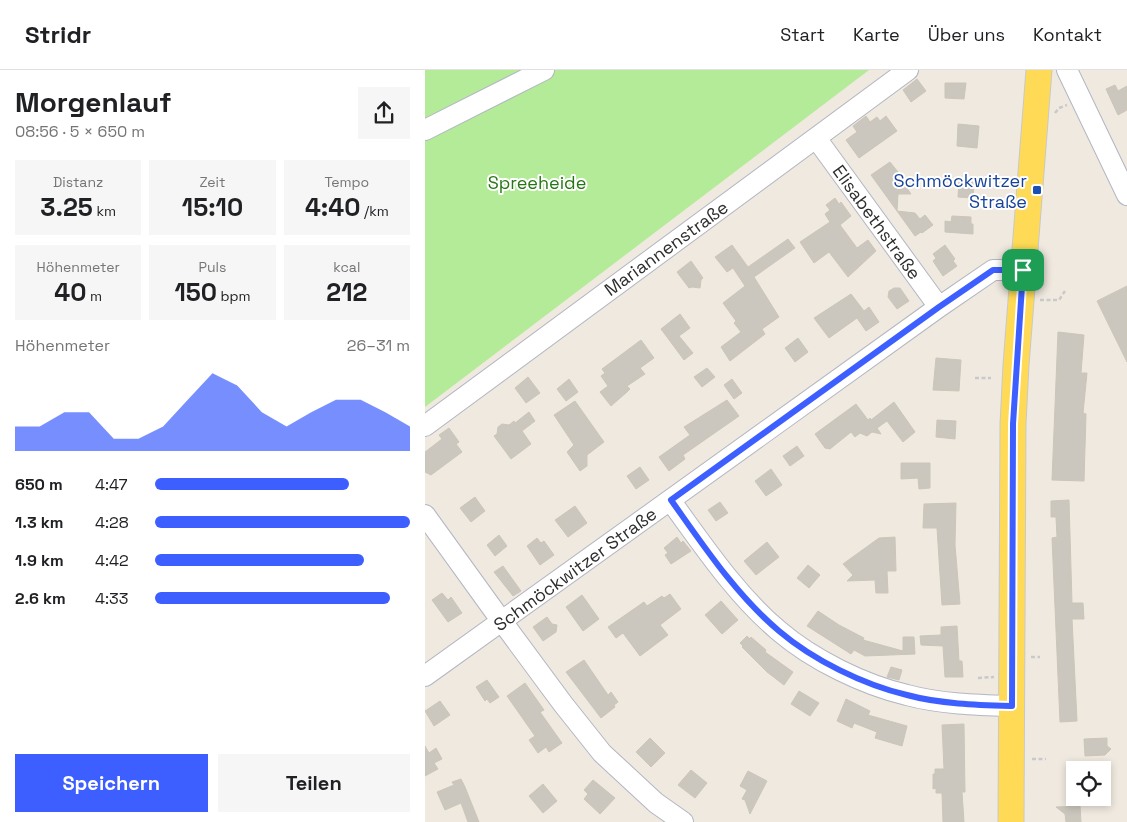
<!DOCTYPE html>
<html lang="de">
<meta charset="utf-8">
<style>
:root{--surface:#fff;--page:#f6f6f6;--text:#202124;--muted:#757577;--line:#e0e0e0;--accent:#3e5fff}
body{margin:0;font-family:"Space Grotesk",sans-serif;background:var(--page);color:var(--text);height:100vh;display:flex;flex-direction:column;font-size:19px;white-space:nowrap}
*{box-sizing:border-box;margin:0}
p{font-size:16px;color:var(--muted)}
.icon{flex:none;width:28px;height:28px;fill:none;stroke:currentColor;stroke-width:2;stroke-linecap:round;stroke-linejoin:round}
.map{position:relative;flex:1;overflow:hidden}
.panel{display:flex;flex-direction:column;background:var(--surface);width:425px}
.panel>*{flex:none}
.controls{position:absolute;left:641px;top:691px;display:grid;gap:10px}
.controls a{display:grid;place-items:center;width:45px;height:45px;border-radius:0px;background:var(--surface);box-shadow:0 2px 8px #0003;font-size:25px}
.pin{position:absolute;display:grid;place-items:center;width:42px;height:42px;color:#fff;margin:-21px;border-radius:10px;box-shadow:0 2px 8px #0006}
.round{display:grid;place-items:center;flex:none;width:52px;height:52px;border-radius:0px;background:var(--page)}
.overview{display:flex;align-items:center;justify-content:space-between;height:85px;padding:0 15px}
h1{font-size:28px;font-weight:700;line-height:38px}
.figures{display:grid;grid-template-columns:repeat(3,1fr);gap:8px;height:85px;padding:5px 15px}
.figures div{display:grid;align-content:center;border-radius:0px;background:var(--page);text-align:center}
.figures b{font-size:25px;font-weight:700}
.figures small{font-size:14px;font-weight:400}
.figures p{font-size:14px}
.chart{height:140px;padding:10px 15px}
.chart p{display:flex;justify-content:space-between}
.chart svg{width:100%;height:90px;margin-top:5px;fill:var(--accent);opacity:.7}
.primary-button{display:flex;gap:10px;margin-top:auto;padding:10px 15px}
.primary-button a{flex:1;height:58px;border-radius:0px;background:var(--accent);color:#fff;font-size:20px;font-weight:700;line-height:58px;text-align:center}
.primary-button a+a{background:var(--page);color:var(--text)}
ul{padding:0 15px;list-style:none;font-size:16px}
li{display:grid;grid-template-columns:80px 60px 1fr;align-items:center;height:38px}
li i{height:12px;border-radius:6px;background:var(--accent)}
header{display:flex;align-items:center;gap:30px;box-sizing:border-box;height:70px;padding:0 25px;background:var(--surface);border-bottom:1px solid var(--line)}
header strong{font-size:24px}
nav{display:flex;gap:28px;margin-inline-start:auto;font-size:18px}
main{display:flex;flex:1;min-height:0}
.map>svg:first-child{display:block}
</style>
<header>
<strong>Stridr</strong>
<nav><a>Start</a><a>Karte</a><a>Über uns</a><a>Kontakt</a></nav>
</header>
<main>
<section class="panel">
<div class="overview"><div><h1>Morgenlauf</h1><p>08:56 · 5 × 650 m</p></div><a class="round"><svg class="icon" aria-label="share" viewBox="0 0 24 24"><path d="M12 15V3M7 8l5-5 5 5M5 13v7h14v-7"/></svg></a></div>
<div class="figures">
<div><p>Distanz</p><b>3.25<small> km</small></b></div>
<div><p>Zeit</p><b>15:10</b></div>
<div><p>Tempo</p><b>4:40<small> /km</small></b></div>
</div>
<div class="figures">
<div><p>Höhenmeter</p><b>40<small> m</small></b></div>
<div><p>Puls</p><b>150<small> bpm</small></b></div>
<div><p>kcal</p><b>212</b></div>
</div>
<div class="chart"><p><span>Höhenmeter</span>26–31 m</p>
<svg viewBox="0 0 160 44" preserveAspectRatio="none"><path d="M0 44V32L10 32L20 25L30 25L40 38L50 38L60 32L70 19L80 6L90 12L100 25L110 32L120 25L130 19L140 19L150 25L160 32V44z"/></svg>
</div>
<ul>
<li><b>650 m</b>4:47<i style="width:76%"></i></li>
<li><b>1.3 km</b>4:28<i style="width:100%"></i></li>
<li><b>1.9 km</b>4:42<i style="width:82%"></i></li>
<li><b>2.6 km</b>4:33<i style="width:92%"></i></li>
</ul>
<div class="primary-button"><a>Speichern</a><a>Teilen</a></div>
</section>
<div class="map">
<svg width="702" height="752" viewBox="0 0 702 752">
<rect width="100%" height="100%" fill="#f0e9e0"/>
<path fill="#b3eb98" d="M0,0h444l-444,337z"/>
<path fill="#cbc7be" stroke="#ccc6b8" d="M492,9l9,12 -15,11 -8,-12z
M520,13h21l-2,16 -19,-1z
M690,15l3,6 9,-5v24l-9,5 -12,-26z
M441,46l4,6 7,-5 3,4 6,-5 11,15 -38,27 -13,-18 11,-8 -4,-6z
M533,54l21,2 -2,22 -20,-2z
M465,92l8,10 -2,1 15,21h-13l-1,17 18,2 5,6 5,-4 8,10 -11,8 -1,-1 -6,4 -44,-61z
M534,112h15l-1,16 -15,-1z
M410,128l4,6 2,-2 10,14 -11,9 17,23 11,-8 8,11 -28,26 -19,-25 -15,11 -14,-21 30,-20 -5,-8 5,-4 -4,-5z
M527,146l19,1v7h2v10l-28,-2v-11l6,1z
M363,169l7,9 -41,29 25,40 -17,12 3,5 -35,27 -9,-14 20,-15 -7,-9 2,-2 -13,-18 22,-17 -12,-18 -6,4 -12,-15 17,-12 16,22z
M520,175l10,14 -2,2 4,5 -14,10 -10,-15 3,-3 -3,-4z
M266,191l12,17 -2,2 -1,8 -8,-1 -3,1 -12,-16z
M702,216v76l-30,-61z
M469,218h6l9,13 -12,8 -9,-12 1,-6z
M426,224l13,17 5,-4 10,15 -13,9 -9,-13 -28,20 -15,-20z
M255,244l10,14 -11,8 14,17 -9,7 -23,-31z
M633,262l26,3 -3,38h6l-4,40 3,1 -2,67 -32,-1z
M373,268l10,14 -13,10 -10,-14z
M216,270l13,18 -14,10 5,6 -18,12 3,3 -3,3 -16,14 -11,-14 8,-6 -7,-10 4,-3 -3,-4z
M511,288l25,2 -2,31 -26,-1z
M282,298l8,9 -13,10 -8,-10z
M103,307l12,16 -14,10 -11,-15z
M144,309l9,13 -12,9 -9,-12z
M307,309l10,14 -8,6 -10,-14z
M302,330l12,16 -56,39 2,4 -16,12 -10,-14 31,-22 -6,-8z
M150,331l29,41 -17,13v11l-7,5 -13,-19 7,-7 -20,-30z
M469,332l21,30 -12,10 -16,-21 -10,7 4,6 -9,-2 -5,4 -7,-3 -5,4 -4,-5 -21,17 -5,-1 -10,-14 41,-30 12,16 2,-2 1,2z
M104,342l6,9 -13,10 9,13 -20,15 -17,-23 3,-2 1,-7 4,-3 7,1 5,-4 1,2z
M512,350l19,1 -1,18 -19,-2z
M24,358l10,14 -3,2 6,8 -31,23 -6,-3v-20l17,-13 -3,-4z
M372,376l7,10 -14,10 -7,-10z
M476,393h29v25l-11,1 -1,-11 -17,1z
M215,397l9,13 -13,9 -9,-13z
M346,399l11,16 -16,11 -11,-15z
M50,427l10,14 -14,11 -11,-14z
M644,430l3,103h11l1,16h-12l5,102 -17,1 -8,-184 5,-1 -1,-20h-5v-16z
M295,432l8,11 -12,8 -8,-11z
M531,433l-1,42 5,59 -18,1 -5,-77h-14l1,-24z
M150,436l12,17 -19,14 -13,-17z
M74,465l8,11 -12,10 -8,-11z
M252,467l4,6 2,-2 8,10 -20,13 -6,-9 3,-2 -4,-5z
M470,467l1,34h-9l1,22h-12l-1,-13 -28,1 6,-6 -10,-11 36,-26z
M112,468l4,5 3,-2 10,14 -14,10 -13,-19z
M342,472l12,15 -23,18 -12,-14z
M383,495l12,10 -11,13 -12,-10z
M78,496l18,25 -8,5 -19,-24z
M17,523l6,7 3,-3 11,16 -14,9 -16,-22z
M245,524l11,15 -21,16 8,10 -28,21 -17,-23 -7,5 -8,-11 36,-25 3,4 15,-10 2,2z
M157,525l17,24 -16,12 -17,-24z
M296,531l17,19 -16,14 -17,-19z
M393,541l21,14 25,13 -1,2 40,11v-14h11l1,17 -50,2 -11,-6 -3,4 -44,-28z
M122,547l5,7 5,1 -1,7 -13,9 -10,-14z
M532,556l2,35h3l1,16h-18l-2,-31 -22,-1 -1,-9 21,-1v-8z
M322,566l3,3 1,-2 15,13 -1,2 28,20 -9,13 -17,-13 -25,-25 1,-1 -3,-3z
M159,590l24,35 3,-3 7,10 -4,3 1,2 -14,11 -35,-46z
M466,597l11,3 -3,10 -12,-3z
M62,610l12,17 -9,6 -3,-4 -2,2 -9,-14z
M100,613l19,27 -4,2 22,31 -13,9 -3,-5 -8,6 -9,-13 6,-4 -28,-40z
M374,621l20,12 -9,13 -19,-12z
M421,629l24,12 -2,4 39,11 -5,20 -27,-8 2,-6 -23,-9 -2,5 -15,-7z
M15,631l10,14 -16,11 -9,-15z
M539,654l1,68h-3l2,30h-21l-1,-29h-6v-5l-3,1v-15h2v-5h9l-2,-44z
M225,668l15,15 -14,14 -15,-15z
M682,668v8l4,3 -6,6 -20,1 -1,-17z
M0,676l4,7 7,-5 6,11 -8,4 4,6 -13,7z
M266,700l16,13 -12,15 -17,-13z
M323,701l19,10 -17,33 -5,-14 -3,-1 5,-9 -7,-4z
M36,709l4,8 14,35h-11l-7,-19 -16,7 -8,-18 17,-7 -2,-3z
M168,710l22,18 -15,16 -16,-15 4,-5 -4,-4z
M118,714l14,17 -14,12 -14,-17z
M655,736l1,16h-15l-1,-8 -9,-7z"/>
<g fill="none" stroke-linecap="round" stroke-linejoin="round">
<defs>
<path id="minor" d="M642,0l60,125
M0,60l119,-60
M391,68l123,169
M0,356l483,-356
M245,430c33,45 66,95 109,131 34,29 85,54 128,64 33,9 71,10 105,11
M0,445l70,97 68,92 39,49 54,50 27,19
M0,606l514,-369 54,-37h30"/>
<path id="major" d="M586,752l2,-398 3,-59 23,-295"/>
</defs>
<use href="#minor" stroke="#b3b6c2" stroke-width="22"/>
<use href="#major" stroke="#c9c9c9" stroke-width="27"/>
<path stroke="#c9c9c9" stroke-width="2.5" stroke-dasharray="4 2.5" stroke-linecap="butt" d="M630,43l4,-5 8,-3
M615,230h19l6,-9
M550,308h16
M606,587h9
M553,608l16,-1
M607,689h14"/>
<use href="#minor" stroke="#fff" stroke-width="20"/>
<use href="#major" stroke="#ffda56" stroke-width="25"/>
</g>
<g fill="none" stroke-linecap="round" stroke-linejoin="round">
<defs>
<path id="route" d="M568,200h30l-10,154 -1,282c-34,-1 -72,-2 -105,-11 -43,-10 -94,-35 -128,-64 -43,-36 -76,-86 -108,-131l268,-193z"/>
</defs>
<use href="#route" stroke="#fff" stroke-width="10"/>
<use href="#route" stroke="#3e5fff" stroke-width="6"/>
</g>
<rect fill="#1a4fb4" stroke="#fff" stroke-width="2" x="607" y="115" width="10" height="10" rx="2.5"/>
<g text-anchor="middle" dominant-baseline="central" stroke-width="4" stroke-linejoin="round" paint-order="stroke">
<g font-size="18" fill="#164399" stroke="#fff" text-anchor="end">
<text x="602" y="110">Schmöckwitzer<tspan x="602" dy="21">Straße</tspan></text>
</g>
<g font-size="18" fill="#277514" stroke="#fff">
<text x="112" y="112">Spreeheide</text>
</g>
<g font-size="18" fill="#2e2e2e" stroke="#fff">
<text transform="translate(452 152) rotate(54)">Elisabethstraße</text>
<text transform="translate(241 178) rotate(-36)">Mariannenstraße</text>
<text transform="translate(150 499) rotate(-36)">Schmöckwitzer Straße</text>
</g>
</g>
</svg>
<div class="controls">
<a><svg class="icon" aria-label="locate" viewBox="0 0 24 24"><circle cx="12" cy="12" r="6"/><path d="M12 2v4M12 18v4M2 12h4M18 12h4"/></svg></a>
</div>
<div class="pin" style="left:598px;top:200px;background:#1e9e55"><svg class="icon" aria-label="arrive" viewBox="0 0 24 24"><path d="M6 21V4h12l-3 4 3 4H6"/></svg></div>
</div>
</main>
